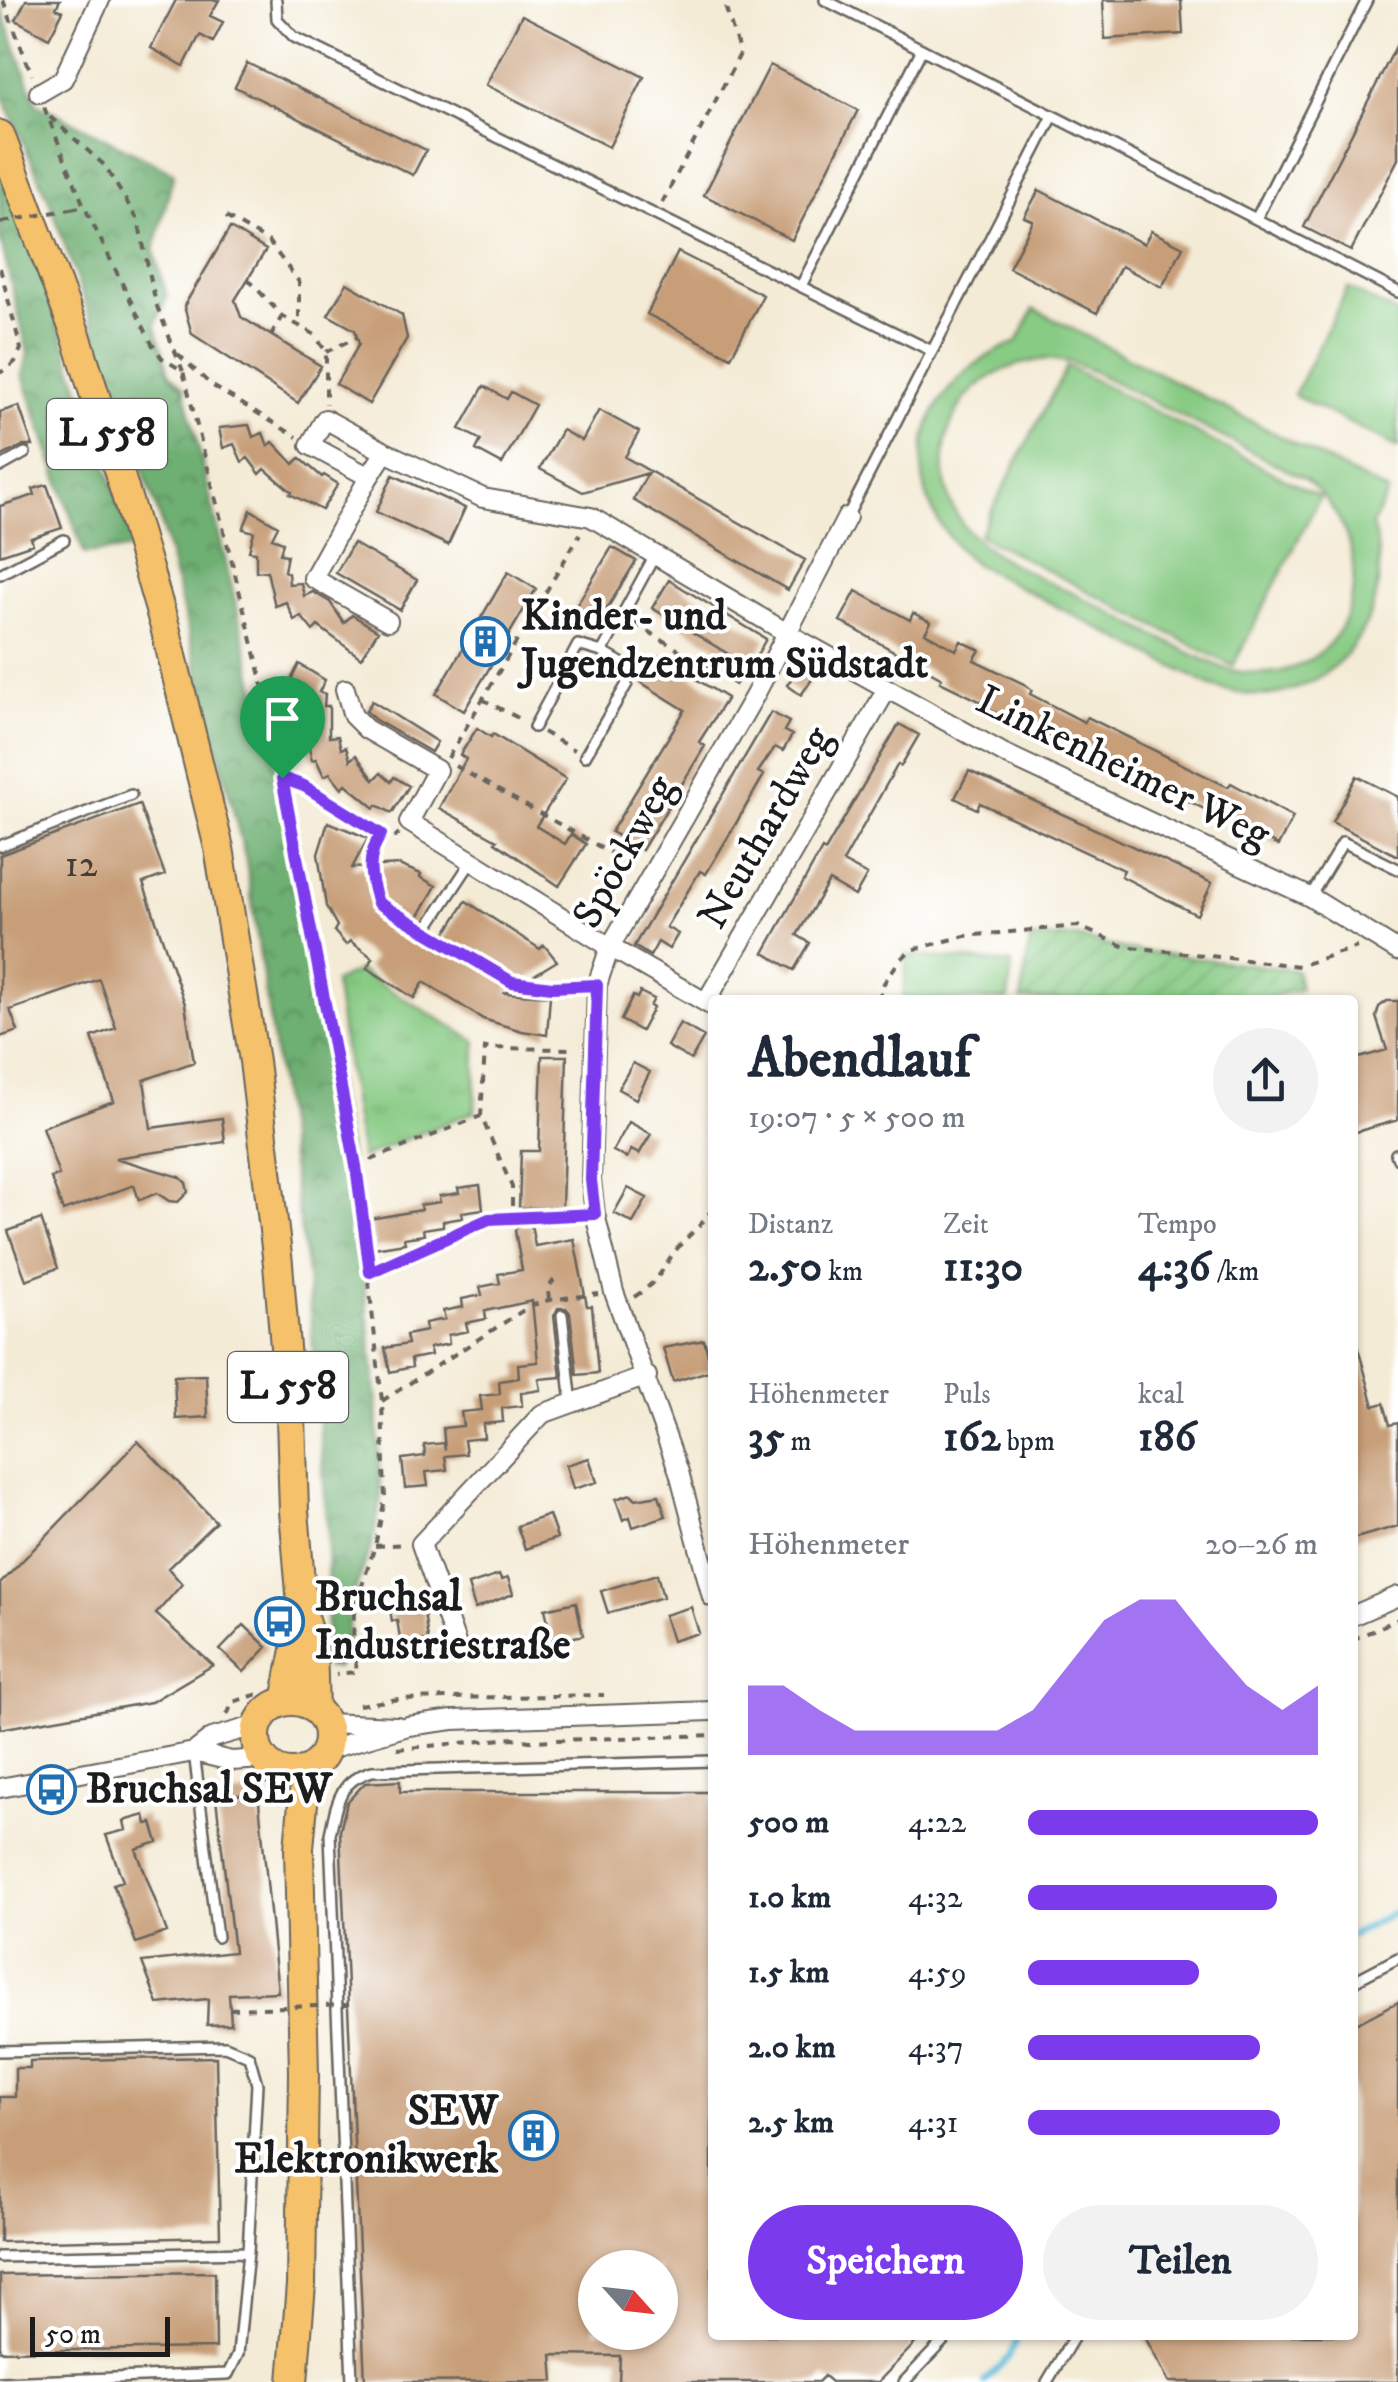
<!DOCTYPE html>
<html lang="de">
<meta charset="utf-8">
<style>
:root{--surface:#fff;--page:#f2f2f3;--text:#1f2937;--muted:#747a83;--accent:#7c3aed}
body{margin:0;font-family:"IM FELL DW Pica",serif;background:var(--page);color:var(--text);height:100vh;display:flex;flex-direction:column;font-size:38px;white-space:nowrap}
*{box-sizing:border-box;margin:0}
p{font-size:32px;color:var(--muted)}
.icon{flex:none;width:55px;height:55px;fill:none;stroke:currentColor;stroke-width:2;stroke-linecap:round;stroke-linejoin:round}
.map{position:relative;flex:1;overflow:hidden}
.sheet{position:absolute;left:708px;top:995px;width:650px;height:1345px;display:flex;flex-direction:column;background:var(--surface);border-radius:10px;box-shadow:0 2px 8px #0004}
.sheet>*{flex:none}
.needle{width:65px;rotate:117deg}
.tools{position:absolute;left:578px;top:2250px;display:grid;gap:20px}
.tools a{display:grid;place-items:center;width:100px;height:100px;border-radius:50%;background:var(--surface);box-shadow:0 2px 8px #0004;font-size:50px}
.scale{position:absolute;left:30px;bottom:25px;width:140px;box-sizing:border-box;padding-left:10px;border:5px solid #1c1c1c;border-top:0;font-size:28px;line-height:35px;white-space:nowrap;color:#1c1c1c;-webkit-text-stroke:8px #fff;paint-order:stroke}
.pin{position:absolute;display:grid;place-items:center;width:85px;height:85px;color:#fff;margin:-102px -42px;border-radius:50% 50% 50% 0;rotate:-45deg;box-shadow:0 0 10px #0007}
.pin .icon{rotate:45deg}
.round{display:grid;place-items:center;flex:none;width:105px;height:105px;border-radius:52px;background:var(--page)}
.head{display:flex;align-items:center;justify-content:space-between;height:170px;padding:0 40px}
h1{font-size:55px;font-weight:800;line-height:75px}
.metrics{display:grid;grid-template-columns:repeat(3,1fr);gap:15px;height:170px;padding:10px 40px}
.metrics div{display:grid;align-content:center}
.metrics b{font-size:42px;font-weight:800}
.metrics small{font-size:28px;font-weight:400}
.metrics p{font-size:28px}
.chart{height:280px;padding:20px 40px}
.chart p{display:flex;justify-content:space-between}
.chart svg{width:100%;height:180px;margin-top:10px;fill:var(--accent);opacity:.7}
.primary-button{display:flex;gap:20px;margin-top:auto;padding:20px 40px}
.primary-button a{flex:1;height:115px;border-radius:60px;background:var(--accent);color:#fff;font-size:40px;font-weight:800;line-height:115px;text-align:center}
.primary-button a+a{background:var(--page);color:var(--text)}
ul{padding:0 40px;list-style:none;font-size:32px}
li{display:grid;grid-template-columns:160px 120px 1fr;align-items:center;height:75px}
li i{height:25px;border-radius:12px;background:var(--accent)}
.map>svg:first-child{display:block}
</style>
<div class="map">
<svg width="1398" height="2382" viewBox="0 0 1398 2382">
<defs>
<pattern id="forest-crowns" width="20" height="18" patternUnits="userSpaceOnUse" patternTransform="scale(2.5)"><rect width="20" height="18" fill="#6eaf72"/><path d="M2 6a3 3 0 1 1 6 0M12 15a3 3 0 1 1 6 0" fill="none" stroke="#5a8e5d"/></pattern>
<pattern id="park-tufts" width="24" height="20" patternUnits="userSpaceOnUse" patternTransform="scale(2.5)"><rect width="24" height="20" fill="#88cb84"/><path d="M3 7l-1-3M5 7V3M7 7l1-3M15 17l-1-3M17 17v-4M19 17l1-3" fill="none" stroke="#75ae71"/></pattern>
<pattern id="garden-furrows" width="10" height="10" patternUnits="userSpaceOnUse" patternTransform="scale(2.5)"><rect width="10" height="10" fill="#88cb84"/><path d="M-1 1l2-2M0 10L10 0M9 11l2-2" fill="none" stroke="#75ae71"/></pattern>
</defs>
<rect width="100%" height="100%" fill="#fff"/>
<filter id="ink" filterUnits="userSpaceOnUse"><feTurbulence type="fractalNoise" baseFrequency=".01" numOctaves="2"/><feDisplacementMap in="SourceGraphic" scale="20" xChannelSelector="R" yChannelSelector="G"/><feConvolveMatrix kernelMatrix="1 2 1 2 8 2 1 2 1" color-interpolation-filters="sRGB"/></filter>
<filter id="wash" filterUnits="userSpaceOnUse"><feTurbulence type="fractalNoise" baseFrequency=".0048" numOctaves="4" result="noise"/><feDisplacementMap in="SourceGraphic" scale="40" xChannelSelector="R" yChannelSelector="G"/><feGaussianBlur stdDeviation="2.25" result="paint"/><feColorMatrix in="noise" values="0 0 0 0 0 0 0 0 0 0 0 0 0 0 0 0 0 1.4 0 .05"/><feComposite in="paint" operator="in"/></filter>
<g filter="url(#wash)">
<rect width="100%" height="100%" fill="#f4ebd6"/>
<path fill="#88cb84" stroke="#527450" stroke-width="2.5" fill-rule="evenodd" d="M1348,288l50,26v134l-104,-53z
M1034,309l354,183 -16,33c26,75 -23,160 -102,170 -21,2 -41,-3 -61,-10l-234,-121c-88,-74 -61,-182 42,-222zM1047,359l23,3 22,9 213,108c93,76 45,221 -79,190 -45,-18 -88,-43 -131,-65 -39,-20 -104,-43 -131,-78 -24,-31 -26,-75 -10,-109 17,-37 55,-54 93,-58z
M1067,366l253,131 -87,169 -254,-131z
M907,955l105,9 -4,36h-105z"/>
<path fill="url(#forest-crowns)" stroke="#456647" stroke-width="2.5" d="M0,4l36,99 138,70 -20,78 13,46 -12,27 14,49 15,15 94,391 74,392 25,231 4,100 -9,42 -23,64 -2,39 -11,21 -10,-1 2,-134 -21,-259 -61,-413 -86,-342 -111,-319 -49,-110z
M0,166l18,41 117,342 -51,5 -61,-178 5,-23 -28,-115z"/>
<path fill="url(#park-tufts)" stroke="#527450" stroke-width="2.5" d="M358,971l118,70 -1,70 -114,47 -27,-176z"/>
<path fill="url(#garden-furrows)" stroke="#527450" stroke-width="2.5" d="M1077,937l44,12 175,21 4,19 -40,11h-239l9,-61z"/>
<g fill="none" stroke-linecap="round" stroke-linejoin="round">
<path stroke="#5ebddd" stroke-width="6" d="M1352,1935l46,-25
M984,2382l25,-25 10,-22"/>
</g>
<g id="blocks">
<path fill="#c79e78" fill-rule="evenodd" d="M26,0h34l-4,8 7,3 -14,27 -33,-18z
M176,0h43l-9,16 13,6 -10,20 -13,-7 -16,31 -33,-18z
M1103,0h78l2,34 -78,5z
M522,15l122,62 -35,70 -123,-62z
M1398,42v117l-47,92 -47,-24z
M247,63l179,87 -13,25 -178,-88z
M770,65l88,45 -66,130 -88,-45z
M1039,190l105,54 7,-13 32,16 -21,40 -41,-21 -24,47 -88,-45 24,-47 -9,-4z
M230,228l36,22 -31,50 6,17 80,49 -23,37 -106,-69 -8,-28z
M678,252l85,43 -32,62 -84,-43z
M347,283l55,32 5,23 -38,66 -33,-20 23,-40 -4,-14 -27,-15z
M484,386l23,13 4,-7 24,13 -33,59 -26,-14 5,-10 -21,-11z
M19,406l14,40h-11l-22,11v-45z
M599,410l40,22 -14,25 180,103 -17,30 -155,-90 15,-27 -65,19 -43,-23 22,-39 20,11z
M249,425l4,12 10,-4 5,13 5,-4 21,22 6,-6 22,19 2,-2 14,9 -16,26 -32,-16 2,-2 -27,-23 -5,5 -12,-16 -6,4 -8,-18 -11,4 -4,-20z
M393,475l72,33 -17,37 -72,-33z
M47,485l15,43 -31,10 2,6 -33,11v-49l35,-11 -2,-6z
M251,510l27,16 -6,12 11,4 -3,12 7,1 -3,16 4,2 1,11 12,-1 3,13 9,-4 17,10 14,21 8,-8 26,16 -17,27 -43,-32 -5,5 -12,-15 -7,4 -8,-18 -11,4 -8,-35 -11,1v-20l-7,-1 5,-19 -11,-3z
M353,543l64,37 -17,30 -64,-37z
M612,547l24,14 -42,69 -24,-14z
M508,572l28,17 -72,122 -28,-17z
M669,580l97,59 -16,28 -98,-59z
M856,591l54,29 3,-7 18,9 -6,11 31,17 5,-9 19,9 -6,10 52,25 6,5 -2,4 54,28 3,-5 141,70 3,-4 62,34 -15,29 -62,-36 -2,4 -70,-36 -2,4 -70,-36 -2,3 -55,-26 -27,-14 2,-3 -50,-24 2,-4 -102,-57z
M658,656l69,42 -28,44 6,4 -63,104 -31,-18 74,-122 -43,-27z
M299,664l26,16 -6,12 6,2 -1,12h5v31l9,-1 3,13 5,-2 4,13 6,-5 18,25 7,-7 10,9 3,-5 15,9 -17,27 -15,-8 -2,3 -29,-24 -4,4 -12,-15 -6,3 -8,-17 -4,1 -9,-36h-5l-1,-20h-5l4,-20 -6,-2z
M799,668l14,10 -12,17 -14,-10z
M372,701l65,41 -6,10 -57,-33 -8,-8z
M771,712l18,10 -5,9 8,4 -9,16 -8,-4 -17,25 6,3 -33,57 -25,42 -6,-3 -34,56 12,7 -9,15 -11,-7 -8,14 -16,-10z
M899,724l20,11 -18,31 -3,-2 -55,98 24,13 -12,21 -26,-15 -32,54 13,8 -16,27 -30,-17 58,-104 3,2z
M477,728l14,9 2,-3 73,45 -30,47 29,18 6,-10 15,10 -27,42 -64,-44 2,-2 -58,-32 27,-49 -6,-4z
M969,771l243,112 -15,32 -76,-39 3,-6 -144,-67 -3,6 -22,-11z
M1357,776l41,21v59l-66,-34z
M139,804l26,71 -22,8 42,121 9,58 -50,18 7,48 71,-10 3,24 -110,16 65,19 6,6 2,9 -10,10 -9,-1 -12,-8 -18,7 -5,-15 -71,26 -12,-33 8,-3 -17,-48 72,-26 -22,-64 24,-9 -17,-49 -89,31 8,21 -18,6v-182z
M328,822l40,16 -16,30 47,-3 22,9 -1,3 16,9 -23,40 9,11h8l10,6 26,-42 74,48 4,-4 13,16 -52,32 45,3 -3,39 -25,-4 -39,-12 -59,-37 -10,16 -47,-30 6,-10 -23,-17 -4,4 -12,-14 3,-5 -11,-20 -8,-52z
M640,992l14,7 -4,7 3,2 -12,23 -20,-11 12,-24 4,2z
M1387,1001h11v119l-46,13v-73l35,-10 -11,-33 3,-10z
M680,1023l24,14 -13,23 -24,-14z
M542,1056h25l-5,151 -43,1 2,-57h18z
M633,1063l17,9 -14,27 -18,-10z
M629,1122l22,12 -12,20 -8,-4 -4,8 -14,-7z
M480,1185l3,24 -21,3 1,6 -20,3v5l-20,3 1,6 -20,3 1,5 -31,5 -4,-29 51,-9 -1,-5 20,-3 -1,-6 20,-3 -1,-5z
M628,1188l19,10 -14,25 -19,-10z
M41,1219l17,49 -32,12 -18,-49z
M518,1224h13l4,22 39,-7 13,67h5l6,67 -21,2 -7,-62 -4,-5h-8l-4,8 7,61 -22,2 2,11 -20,3 1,13 -20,2 1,14 -20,2 1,14 -20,2 2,14 -21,2 2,14 -21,2 2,14 -23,2 -3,-29 23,-3 -1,-11 20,-2 1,7 -2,-22 20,-2 -2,-14 21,-2 -2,-14 20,-2 -1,-13 20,-3 -1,-14 20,-2 -6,-61 -47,10 1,8 -20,4 2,8 -20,4 1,9 -20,4 2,7 -20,4 1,8 -22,5 -5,-24 23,-4 -2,-9 20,-4 -1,-8 20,-4 -2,-8 20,-4 -1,-8 20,-4 -2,-8 20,-4 -2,-9 24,-4 -7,-39z
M704,1340l8,30 -39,12 -10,-34z
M1357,1344l17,62 10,-3 6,22 8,-2v103l-46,13v-194z
M206,1375l2,42 -32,2 -2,-43z
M138,1441l78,81 -48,46 14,16 -26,30 57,51 -62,37 -151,27v-145z
M589,1458l8,24 -24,7 -7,-24z
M631,1494l5,5 23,-4 7,21 -33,11 -3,-10 -7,3 -7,-21z
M549,1515l8,23 -32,11 -8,-23z
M657,1574l6,23 -55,16 -7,-22z
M499,1575l2,5 7,-2 5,16 -38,15 -7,-24z
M422,1598l6,42 -27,4 -4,-24 -5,1 -3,-17z
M576,1602l7,33 -30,7 -8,-33z
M691,1607l8,26 -27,8 -8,-26z
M244,1625l23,22 -23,25 -24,-22z
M400,1781v11h312v543h211l-45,47h-47l-7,-6 -6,6h-199l1,-26 -68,-1 2,26 -189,1 -25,-551 7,-29 18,-19zM595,2268h65v64h-65z
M258,1792l20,200 -49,2 2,30 -24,1 1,-26 -50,5 -16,-42 92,-10 -18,-154z
M145,1815l2,9 5,-1 6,19 -22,7 31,83 -31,11 -23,-59 10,-3 -17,-46 20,-5 -2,-9z
M1398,2002v380h-229l-25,-47h208v-309z
M216,2057l4,180 -220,5v-145h15v-29h15v-7z
M215,2272l1,76 -216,3v-76z"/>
</g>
</g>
<g filter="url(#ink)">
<use href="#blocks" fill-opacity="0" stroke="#68645d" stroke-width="2.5"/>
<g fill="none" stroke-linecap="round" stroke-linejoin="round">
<defs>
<path id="lane" d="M276,0l1,19 17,18 638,314
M825,0l431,219 111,-219
M1256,219l142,73
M801,286l121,-237
M0,467l25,-14
M847,517l206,-401
M0,574l64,-34
M534,727l44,-82 24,7 53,-97
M585,756l42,-72 -6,-21 -19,-11
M0,846l131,-51
M1310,897l33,-55 55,27
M426,930l45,-68
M1396,1154l2,5
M519,1216l76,-2
M562,1315l10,89
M194,1752l23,185
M1352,1982l46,-24
M0,2051l225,-5 24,10 8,28 -9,168 -10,102 -10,20 -228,8
M0,2257l248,-5
M352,2382l-22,-548c7,-31 8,-53 42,-63l340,-10
M904,2382l45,-47
M1047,2382l28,-47"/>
<path id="street" d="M39,93l24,-14 37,-79
M385,452l-16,25 -59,-32 15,-26 60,33 98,46 108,19 196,116 218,121 305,143 88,54
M369,477l-56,101 75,43
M345,689l8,27 13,13 71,41 -28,52 201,125 102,59
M706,1002l181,-313
M712,1597l-33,-125 -65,-180 -19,-78 -4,-34 6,-195 13,-38 145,-252 92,-178
M1352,1616l46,-20
M456,1643l-35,-99 121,-130 105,-38
M325,1723l72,3
M326,1750l82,-24 45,-6 259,-9
M194,1752l37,9 33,-2
M0,1788l194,-36 18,-14 46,-13"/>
<path id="primary" d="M0,135l76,200 55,176 34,116 54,221 35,213 24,203 13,154 3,93 9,105 9,31 2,62
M286,1701l15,-77
M256 1737a36 36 0 1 1 72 0a36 36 0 1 1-72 0Z
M293,2382l8,-97 3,-211 -5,-226 7,-78"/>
</defs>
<use href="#lane" stroke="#68645d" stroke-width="14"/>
<use href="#street" stroke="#68645d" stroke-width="22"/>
<use href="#primary" stroke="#68645d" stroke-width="32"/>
<path stroke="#68645d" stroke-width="4" stroke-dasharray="8 8" stroke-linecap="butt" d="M3,0l29,75
M44,107l40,99 68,138 10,14 21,13 77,301 96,494 26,235 3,98 -10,47 -21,64 -1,33 4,29 -21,2
M50,117l54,48 34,55 18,84 27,67
M662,203l78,-149 -14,-45 5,-9
M71,209l13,-3
M226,217l42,24 31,41v44
M0,223l3,-1
M0,268l21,81 -6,13 -15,11
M248,279l34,37 33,19 11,17v52
M271,336l11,-20
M326,352l31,-15
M178,354l33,31 86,52
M634,623l108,65
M482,699l40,21
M543,732l31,18
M448,758l132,-224
M455,766l179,100
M282,778l22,8 77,48 14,3 4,-4
M381,834c-15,24 -13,42 -3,69l36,20
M435,936l77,46 40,5 26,-1
M878,1000l6,-17 15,-22 12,-11 54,-14 113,-10 45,20 176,20 58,-19
M356,1166l125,-50
M512,1206v-19l-31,-71 4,-68 91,1
M370,1272l119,-53 19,-3
M634,1297c30,-19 27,-30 47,-53 11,-12 23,-21 31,-35
M549,1300l-1,-12 6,-8
M382,1401l148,-95 19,-6 50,-6
M375,1546l31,-2
M1352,1640l46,-21
M359,1705l40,-6 205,-4
M227,1715l6,-13 29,-9
M397,1749l117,-11 15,3 183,-6
M262,1779l6,4 6,20 7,-1"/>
<use href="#lane" stroke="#fff" stroke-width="9"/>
<use href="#street" stroke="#fff" stroke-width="18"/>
<use href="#primary" stroke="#f5c16b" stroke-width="28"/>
<path stroke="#68645d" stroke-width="4" stroke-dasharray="8 8" stroke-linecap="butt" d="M3,222l68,-13
M230,2009l117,-4"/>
</g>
</g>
<g fill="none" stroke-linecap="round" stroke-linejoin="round" filter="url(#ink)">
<defs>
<path id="route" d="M282,778l22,8 77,48c-15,24 -12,42 -3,69l134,79 40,5 45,-2 -6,195 4,34 -106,5 -119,53 -14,-106z"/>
</defs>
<use href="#route" stroke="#fff" stroke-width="20"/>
<use href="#route" stroke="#7c3aed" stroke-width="12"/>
</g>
<defs>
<symbol id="building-ring" viewBox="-11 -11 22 22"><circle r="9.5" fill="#fff" stroke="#1f6fb2" stroke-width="1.5"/><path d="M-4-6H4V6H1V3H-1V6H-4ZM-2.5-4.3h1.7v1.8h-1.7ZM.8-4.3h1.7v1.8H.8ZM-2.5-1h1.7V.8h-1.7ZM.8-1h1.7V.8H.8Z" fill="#1f6fb2"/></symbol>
<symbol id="bus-ring" viewBox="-11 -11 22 22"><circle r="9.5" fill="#fff" stroke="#1f6fb2" stroke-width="1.5"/><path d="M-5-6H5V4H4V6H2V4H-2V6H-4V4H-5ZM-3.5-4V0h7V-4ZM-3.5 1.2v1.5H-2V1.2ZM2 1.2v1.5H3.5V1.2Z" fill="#1f6fb2"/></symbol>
</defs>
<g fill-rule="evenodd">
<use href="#building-ring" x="458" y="614" width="55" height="55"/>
<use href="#bus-ring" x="252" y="1594" width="55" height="55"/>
<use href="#bus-ring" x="24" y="1762" width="55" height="55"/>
<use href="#building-ring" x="506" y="2108" width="55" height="55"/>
</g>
<g text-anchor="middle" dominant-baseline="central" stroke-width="8" stroke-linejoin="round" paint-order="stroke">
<g font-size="38" fill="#473c33">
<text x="81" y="865">12</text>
</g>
<g fill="#fff" stroke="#606060" stroke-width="2.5">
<rect x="47" y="399" width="120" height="70" rx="8"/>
<rect x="228" y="1352" width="120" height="70" rx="8"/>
</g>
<g font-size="40" font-weight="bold" fill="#1c1c1c">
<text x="107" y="434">L 558</text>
<text x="288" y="1387">L 558</text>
</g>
<g font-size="42" font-weight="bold" fill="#1c1c1c" stroke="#fff" text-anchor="start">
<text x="521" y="617">Kinder- und<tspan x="521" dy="48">Jugendzentrum Südstadt</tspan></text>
<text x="315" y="1598">Bruchsal<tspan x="315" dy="48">Industriestraße</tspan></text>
<text x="86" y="1790">Bruchsal SEW</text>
<text x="498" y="2112" text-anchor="end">SEW<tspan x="498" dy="48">Elektronikwerk</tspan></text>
</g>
<g font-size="42" fill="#1c1c1c" stroke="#fff">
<text transform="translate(1123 768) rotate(26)">Linkenheimer Weg</text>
<text transform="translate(766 828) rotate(-60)">Neuthardweg</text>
<text transform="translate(625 852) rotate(-61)">Spöckweg</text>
</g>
</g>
</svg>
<div class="tools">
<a><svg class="needle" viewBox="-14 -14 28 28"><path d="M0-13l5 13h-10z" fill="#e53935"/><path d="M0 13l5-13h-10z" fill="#747a83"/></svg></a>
</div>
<div class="scale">50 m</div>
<div class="pin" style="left:282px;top:778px;background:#1e9e55"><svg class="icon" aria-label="arrive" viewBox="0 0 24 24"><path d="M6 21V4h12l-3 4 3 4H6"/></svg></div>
<section class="sheet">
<div class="head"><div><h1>Abendlauf</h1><p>19:07 · 5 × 500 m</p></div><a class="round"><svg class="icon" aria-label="share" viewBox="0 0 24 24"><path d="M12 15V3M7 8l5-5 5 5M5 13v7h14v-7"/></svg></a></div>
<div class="metrics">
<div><p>Distanz</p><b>2.50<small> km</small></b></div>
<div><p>Zeit</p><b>11:30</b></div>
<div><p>Tempo</p><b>4:36<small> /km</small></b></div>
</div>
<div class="metrics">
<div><p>Höhenmeter</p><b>35<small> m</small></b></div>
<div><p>Puls</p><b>162<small> bpm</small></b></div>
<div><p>kcal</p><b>186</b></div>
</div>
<div class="chart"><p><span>Höhenmeter</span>20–26 m</p>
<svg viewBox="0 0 160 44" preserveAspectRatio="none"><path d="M0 44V27L10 27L20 33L30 38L40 38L50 38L60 38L70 38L80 33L90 22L100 11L110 6L120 6L130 17L140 27L150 33L160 27V44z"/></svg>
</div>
<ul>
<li><b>500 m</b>4:22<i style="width:100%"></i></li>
<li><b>1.0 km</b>4:32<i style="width:86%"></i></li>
<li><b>1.5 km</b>4:59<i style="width:59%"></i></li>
<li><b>2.0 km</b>4:37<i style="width:80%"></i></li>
<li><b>2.5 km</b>4:31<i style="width:87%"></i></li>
</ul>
<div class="primary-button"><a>Speichern</a><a>Teilen</a></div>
</section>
</div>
